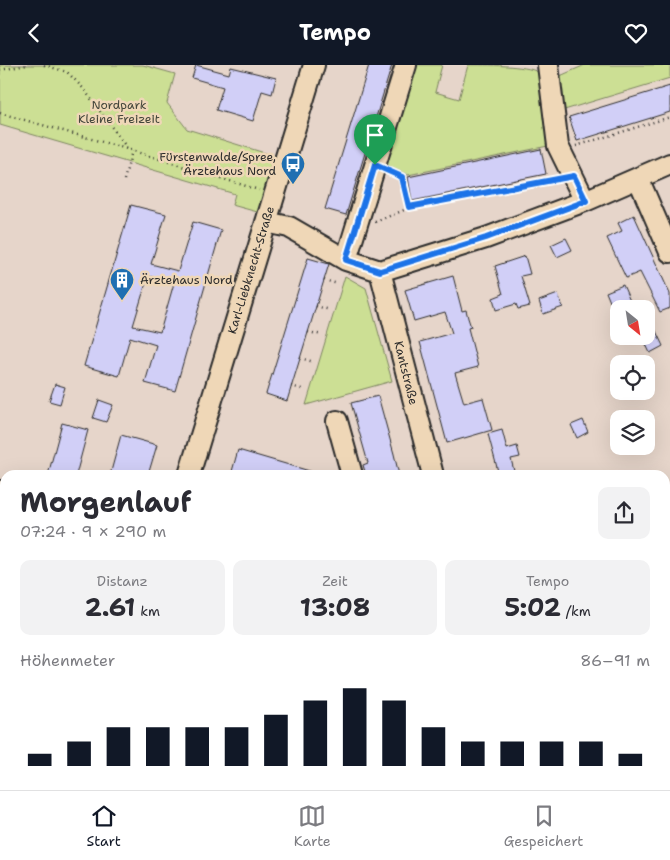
<!DOCTYPE html>
<html lang="de">
<meta charset="utf-8">
<style>
:root{--surface:#fff;--page:#f2f2f3;--text:#2b2b33;--muted:#7c7c81;--line:#e1e1e2;--accent:#111827}
body{margin:0;font-family:"Shantell Sans",sans-serif;background:var(--page);color:var(--text);height:100vh;display:flex;flex-direction:column;font-size:19px;white-space:nowrap}
*{box-sizing:border-box;margin:0}
p{font-size:16px;color:var(--muted)}
.icon{flex:none;width:28px;height:28px;fill:none;stroke:currentColor;stroke-width:2;stroke-linecap:round;stroke-linejoin:round}
.map{position:relative;flex:1;overflow:hidden}
.sheet{position:absolute;left:0px;top:405px;width:670px;height:320px;display:flex;flex-direction:column;background:var(--surface);border-radius:15px 15px 0 0;box-shadow:0 5px 20px #0002}
.sheet>*{flex:none}
.needle{width:32px;rotate:150deg}
.tools{position:absolute;left:610px;top:235px;display:grid;gap:10px}
.tools a{display:grid;place-items:center;width:45px;height:45px;border-radius:10px;background:var(--surface);box-shadow:0 5px 20px #0002;font-size:25px}
.pin{position:absolute;display:grid;place-items:center;width:42px;height:42px;color:#fff;margin:-51px -21px;border-radius:50% 50% 50% 0;rotate:-45deg;box-shadow:0 0 5px #0007}
.pin .icon{rotate:45deg}
.round{display:grid;place-items:center;flex:none;width:52px;height:52px;border-radius:10px;background:var(--page)}
.headline{display:flex;align-items:center;justify-content:space-between;height:85px;padding:0 20px}
h1{font-size:28px;font-weight:700;line-height:38px}
.metrics{display:grid;grid-template-columns:repeat(3,1fr);gap:8px;height:85px;padding:5px 20px}
.metrics div{display:grid;align-content:center;border-radius:10px;background:var(--page);text-align:center}
.metrics b{font-size:25px;font-weight:700}
.metrics small{font-size:14px;font-weight:400}
.metrics p{font-size:14px}
.chart{height:140px;padding:10px 20px}
.chart p{display:flex;justify-content:space-between}
.chart svg{width:100%;height:90px;margin-top:5px;stroke:var(--accent);stroke-width:6}
header{display:flex;justify-content:space-between;align-items:center;height:65px;padding:0 20px;background:var(--accent);color:#fff;font-size:22px;font-weight:700}
.dock{display:flex;justify-content:space-around;align-items:center;height:70px;border-top:1px solid var(--line);background:var(--surface);font-size:14px;color:var(--muted)}
.dock a{display:grid;justify-items:center;gap:2px}
.dock .current{color:var(--accent)}
.map>svg:first-child{display:block}
</style>
<header><svg class="icon" aria-label="back" viewBox="0 0 24 24"><path d="M15 5l-7 7 7 7"/></svg>Tempo<svg class="icon" aria-label="heart" viewBox="0 0 24 24"><path d="M12 20l-8-8c-3-5 5-10 8-4 3-6 11-1 8 4z"/></svg></header>
<div class="map">
<svg width="670" height="725" viewBox="0 0 670 725">
<rect width="100%" height="100%" fill="#e6d5ca"/>
<filter id="ink" filterUnits="userSpaceOnUse"><feTurbulence type="fractalNoise" baseFrequency=".02" numOctaves="2"/><feDisplacementMap in="SourceGraphic" scale="10" xChannelSelector="R" yChannelSelector="G"/><feConvolveMatrix kernelMatrix="1 2 1 2 8 2 1 2 1" color-interpolation-filters="sRGB"/></filter>
<g filter="url(#ink)">
<path fill="#e0d3d8" d="M0,457l5,1v220l-2,-1 -1,4h-2z
M251,720h77l15,5h-93z
M386,720h119l1,5h-103z"/>
<path fill="#ccdf94" stroke="#7c8560" d="M0,0h143l32,9 -8,29 20,26 94,29 -20,55 -29,-8 3,-11 -235,-69z
M415,0h27l-7,27 24,7 9,-34c17,0 58,0 70,7l10,74 -140,29 -24,-10z
M585,0h85v13l-109,33 -3,-29 2,-6z
M345,211l21,12 26,93 -86,24z"/>
<path fill="#d1cff7" stroke="#2b2b2b" fill-rule="evenodd" d="M196,0l33,9 2,-7 45,11 -4,16 -10,-3 -9,30 -37,-11 7,-23 -31,-9z
M369,0h23l-46,150 -21,-6z
M670,21v26l-93,29 -8,-24z
M541,84l5,25 -134,27 -4,-24z
M131,140l35,9 -15,50 27,7 15,-49 28,8 -46,161 -30,-8 11,-38 -26,-8 -11,39 -35,-10zM148,211l26,7 -14,49 -27,-6z
M634,150l36,79v14l-10,4 -20,-40 -14,6 -19,-40 15,-7 -4,-8z
M566,173l6,12 -15,7 -6,-12z
M525,191l5,18 -9,2 9,30 -12,3 -2,-5 -20,6 -3,-12 10,-4 -8,-28z
M308,193l21,6 -42,137 -21,-7z
M453,211l9,35 4,-1 2,8 3,9 -3,1 10,39 -23,6 9,30 19,-5 9,32 -45,13 -27,-101 32,-9 -7,-21 -31,9 -9,-31z
M623,220l7,16 -17,8 -7,-17z
M558,229l5,13 -20,7 -4,-13z
M646,245l17,36 -13,7 -8,-17h4z
M55,319l10,3 -5,17 -11,-3z
M378,331l16,58 5,21h-33l-3,-10 5,-2 -17,-60z
M99,335l14,5 -7,17 -13,-4z
M583,355l5,12 -11,6 -6,-13z
M62,358l26,7 -12,45h-28z
M502,365l5,19 10,-3 3,11 -9,2 4,16h-16l-11,-41z
M121,370l36,10 -9,30h-38z
M238,385l75,22v3h-82z"/>
<g fill="none" stroke-linecap="round" stroke-linejoin="round">
<defs>
<path id="minor" d="M548,0l10,81 27,55
M638,113l32,74
M266,157l23,5 57,33 34,11 106,-33 99,-37 85,-37
M346,195l60,-195
M380,206l53,204
M337,356l15,54
M189,410l125,-410
M0,426l5,1
M665,542l5,-3
M364,720l16,5
M518,720l1,5
M96,725l2,-5"/>
<path id="major" d="M648,725l8,-5"/>
</defs>
<use href="#minor" stroke="#2b2b2b" stroke-width="24"/>
<use href="#major" stroke="#2b2b2b" stroke-width="29"/>
<path stroke="#2b2b2b" stroke-width="2.5" stroke-dasharray="1 4" stroke-linecap="butt" d="M44,0l23,7 16,16 44,60
M0,5l27,-5
M0,48l127,36 132,41
M576,81l94,-29
M389,106l13,6 7,31
M124,115l8,-29
M375,157l34,-14 147,-29
M324,215l14,4
M316,241l14,4
M308,267l14,3
M300,293l14,4
M291,321l14,4"/>
<use href="#minor" stroke="#efd7b7" stroke-width="20"/>
<use href="#major" stroke="#efd7b7" stroke-width="25"/>
</g>
</g>
<g fill="none" stroke-linecap="round" stroke-linejoin="round" filter="url(#ink)">
<defs>
<path id="route" d="M375,100l27,12 7,30 165,-31 12,25 -100,37 -106,33 -34,-11z"/>
</defs>
<use href="#route" stroke="#fff" stroke-width="10"/>
<use href="#route" stroke="#1a73e8" stroke-width="6"/>
</g>
<defs>
<symbol id="bus-pin" viewBox="-11 -11 22 30"><path d="M0 17L-7.5 6A9.5 9.5 0 1 1 7.5 6Z" fill="#1f6fb2" stroke="#efd7b7"/><path d="M-5-6H5V4H4V6H2V4H-2V6H-4V4H-5ZM-3.5-4V0h7V-4ZM-3.5 1.2v1.5H-2V1.2ZM2 1.2v1.5H3.5V1.2Z" fill="#fff"/></symbol>
<symbol id="building-pin" viewBox="-11 -11 22 30"><path d="M0 17L-7.5 6A9.5 9.5 0 1 1 7.5 6Z" fill="#1f6fb2" stroke="#efd7b7"/><path d="M-4-6H4V6H1V3H-1V6H-4ZM-2.5-4.3h1.7v1.8h-1.7ZM.8-4.3h1.7v1.8H.8ZM-2.5-1h1.7V.8h-1.7ZM.8-1h1.7V.8H.8Z" fill="#fff"/></symbol>
</defs>
<g fill-rule="evenodd">
<use href="#bus-pin" x="279" y="85" width="28" height="38"/>
<use href="#building-pin" x="108" y="201" width="28" height="38"/>
</g>
<g text-anchor="middle" dominant-baseline="central" stroke-width="5" stroke-linejoin="round" paint-order="stroke">
<g font-size="12" fill="#43463b" stroke="#efd7b7">
<text x="119" y="40">Nordpark<tspan x="119" dy="14">Kleine Freizeit</tspan></text>
</g>
<g font-size="12" fill="#2b2b2b" stroke="#efd7b7" text-anchor="end">
<text x="276" y="92">Fürstenwalde/Spree,<tspan x="276" dy="14">Ärztehaus Nord</tspan></text>
<text x="140" y="215" text-anchor="start">Ärztehaus Nord</text>
</g>
<g font-size="12" fill="#2b2b2b" stroke="#efd7b7">
<text transform="translate(251 205) rotate(-73)">Karl-Liebknecht-Straße</text>
<text transform="translate(406 308) rotate(76)">Kantstraße</text>
</g>
</g>
</svg>
<div class="tools">
<a><svg class="needle" viewBox="-14 -14 28 28"><path d="M0-13l5 13h-10z" fill="#e53935"/><path d="M0 13l5-13h-10z" fill="#7c7c81"/></svg></a>
<a><svg class="icon" aria-label="locate" viewBox="0 0 24 24"><circle cx="12" cy="12" r="6"/><path d="M12 2v4M12 18v4M2 12h4M18 12h4"/></svg></a>
<a><svg class="icon" aria-label="layers" viewBox="0 0 24 24"><path d="M12 4l9 5-9 5-9-5zM3 14l9 5 9-5"/></svg></a>
</div>
<div class="pin" style="left:375px;top:100px;background:#1e9e55"><svg class="icon" aria-label="arrive" viewBox="0 0 24 24"><path d="M6 21V4h12l-3 4 3 4H6"/></svg></div>
<section class="sheet">
<div class="headline"><div><h1>Morgenlauf</h1><p>07:24 · 9 × 290 m</p></div><a class="round"><svg class="icon" aria-label="share" viewBox="0 0 24 24"><path d="M12 15V3M7 8l5-5 5 5M5 13v7h14v-7"/></svg></a></div>
<div class="metrics">
<div><p>Distanz</p><b>2.61<small> km</small></b></div>
<div><p>Zeit</p><b>13:08</b></div>
<div><p>Tempo</p><b>5:02<small> /km</small></b></div>
</div>
<div class="chart"><p><span>Höhenmeter</span>86–91 m</p>
<svg viewBox="0 0 160 44" preserveAspectRatio="none"><path d="M5 44V38M15 44V32M25 44V25M35 44V25M45 44V25M55 44V25M65 44V19M75 44V12M85 44V6M95 44V12M105 44V25M115 44V32M125 44V32M135 44V32M145 44V32M155 44V38"/></svg>
</div>
</section>
</div>
<nav class="dock">
<a class="current"><svg class="icon" aria-label="home" viewBox="0 0 24 24"><path d="M3 11l9-7 9 7M6 9v11h12V9"/></svg>Start</a>
<a><svg class="icon" aria-label="map" viewBox="0 0 24 24"><path d="M3 6l6-2 6 2 6-2v14l-6 2-6-2-6 2zM9 4v14M15 6v14"/></svg>Karte</a>
<a><svg class="icon" aria-label="saved" viewBox="0 0 24 24"><path d="M7 4h10v16l-5-4-5 4z"/></svg>Gespeichert</a>
</nav>
